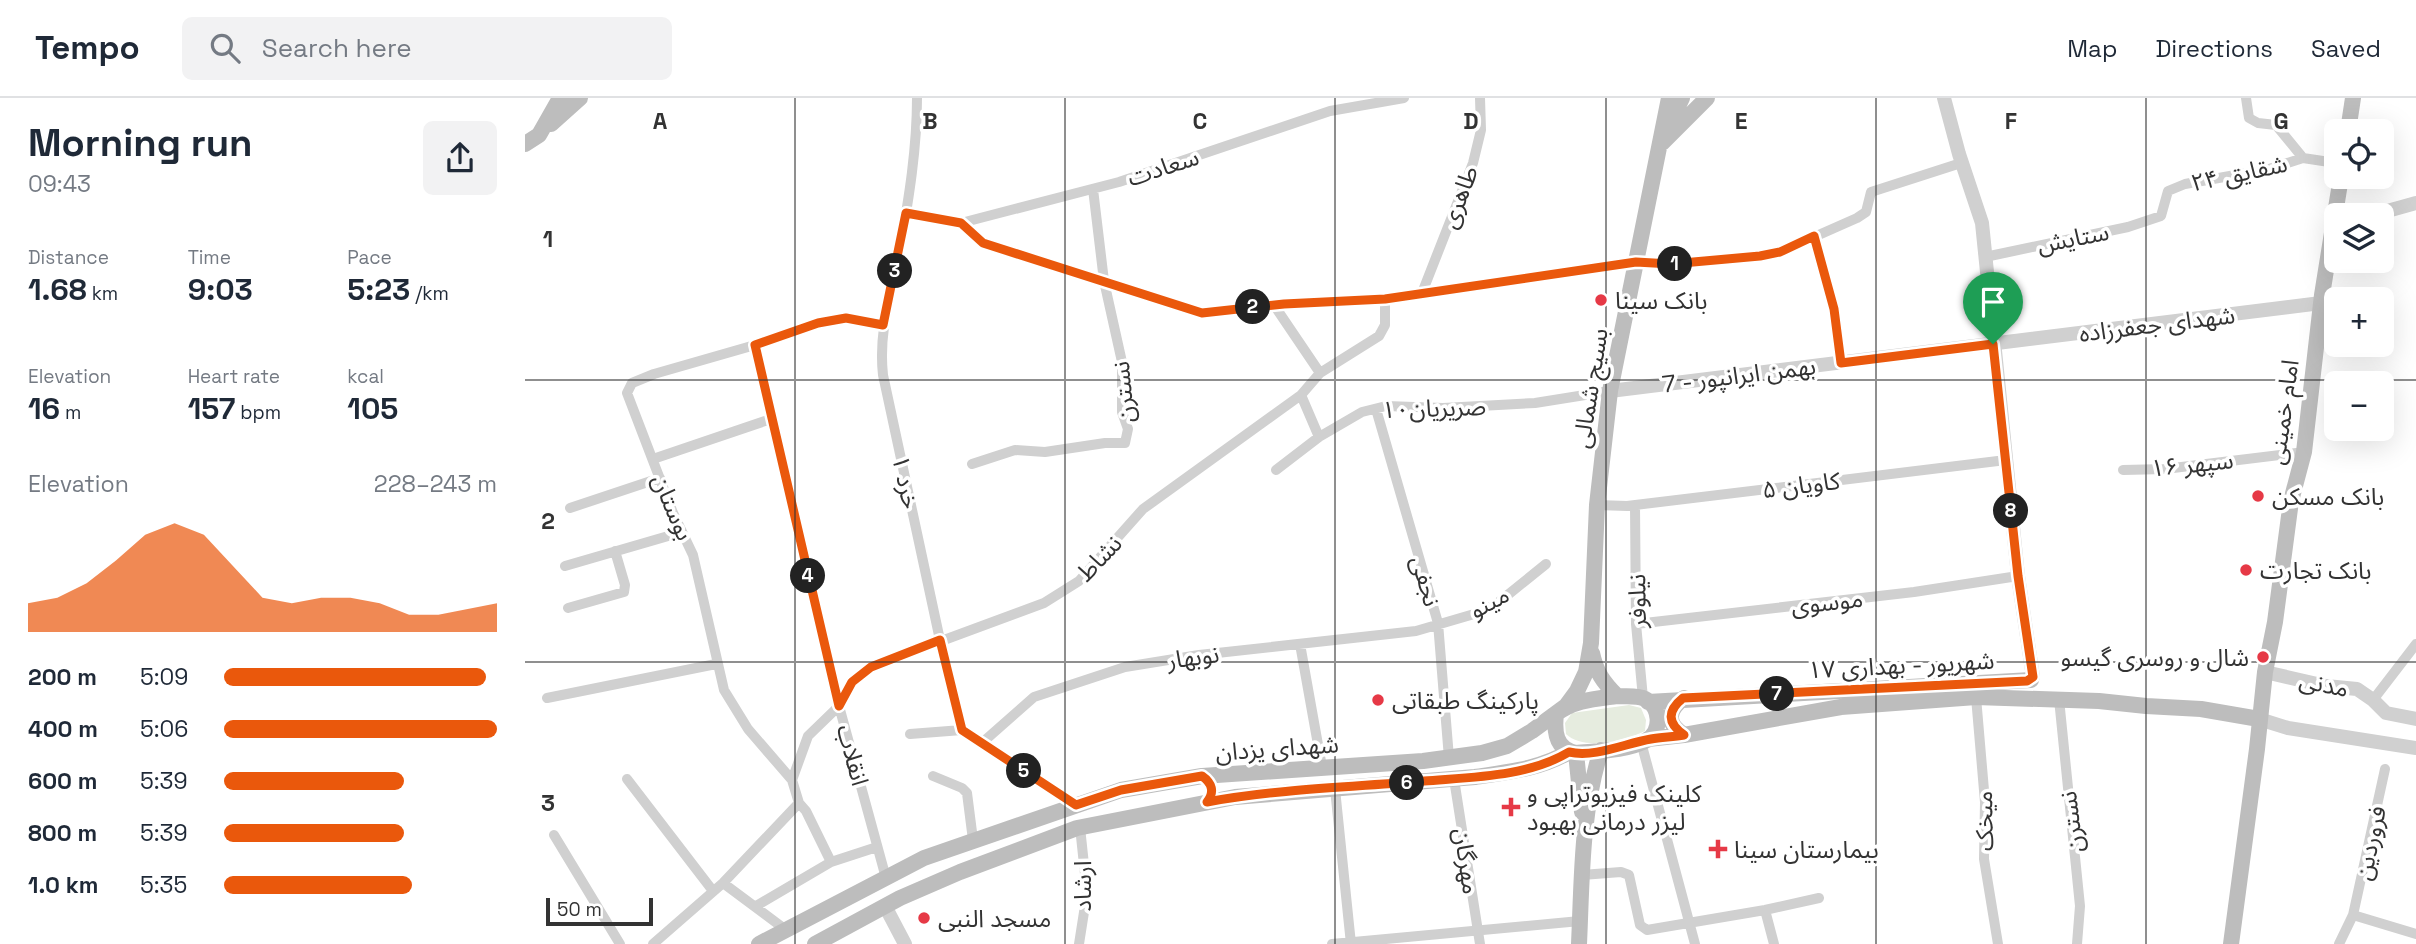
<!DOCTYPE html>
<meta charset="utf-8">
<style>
:root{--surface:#fff;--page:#f2f2f3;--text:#1f2937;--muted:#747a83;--line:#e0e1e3;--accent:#ea580c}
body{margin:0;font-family:"Space Grotesk","Noto Sans Arabic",sans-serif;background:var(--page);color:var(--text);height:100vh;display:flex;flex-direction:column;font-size:26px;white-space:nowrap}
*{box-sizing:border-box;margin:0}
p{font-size:23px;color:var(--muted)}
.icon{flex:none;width:38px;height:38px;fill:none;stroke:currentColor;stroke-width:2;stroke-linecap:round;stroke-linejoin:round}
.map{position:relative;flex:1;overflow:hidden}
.sheet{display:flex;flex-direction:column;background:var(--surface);width:525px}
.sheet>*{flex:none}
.controls{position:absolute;left:1799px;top:21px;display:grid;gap:14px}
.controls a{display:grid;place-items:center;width:70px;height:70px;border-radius:10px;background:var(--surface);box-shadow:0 7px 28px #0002;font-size:35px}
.scale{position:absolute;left:21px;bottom:18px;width:107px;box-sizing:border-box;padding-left:7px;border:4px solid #333;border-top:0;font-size:19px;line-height:24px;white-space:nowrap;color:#333;-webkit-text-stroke:5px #fff;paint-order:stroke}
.pin{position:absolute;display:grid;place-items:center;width:60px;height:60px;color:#fff;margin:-72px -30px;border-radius:50% 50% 50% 0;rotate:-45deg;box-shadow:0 0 7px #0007}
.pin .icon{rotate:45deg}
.km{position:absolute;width:35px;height:35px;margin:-18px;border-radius:50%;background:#222;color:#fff;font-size:19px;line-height:35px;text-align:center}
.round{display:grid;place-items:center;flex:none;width:74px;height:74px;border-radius:10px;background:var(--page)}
.headline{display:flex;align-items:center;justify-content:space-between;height:119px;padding:0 28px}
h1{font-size:38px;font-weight:800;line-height:52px}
.metrics{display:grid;grid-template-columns:repeat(3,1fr);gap:10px;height:119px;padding:7px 28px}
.metrics div{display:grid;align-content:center}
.metrics b{font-size:30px;font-weight:800}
.metrics small{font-size:19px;font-weight:400}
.metrics p{font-size:19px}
.chart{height:196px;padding:14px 28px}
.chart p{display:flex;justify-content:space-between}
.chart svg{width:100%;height:126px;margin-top:7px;fill:var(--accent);opacity:.7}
ul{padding:0 28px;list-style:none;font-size:23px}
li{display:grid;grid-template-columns:112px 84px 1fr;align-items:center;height:52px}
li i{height:18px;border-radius:9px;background:var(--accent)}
header{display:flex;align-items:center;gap:42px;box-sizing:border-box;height:98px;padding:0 35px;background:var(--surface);border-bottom:2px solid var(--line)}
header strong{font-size:33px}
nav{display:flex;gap:38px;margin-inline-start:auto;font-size:24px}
.search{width:490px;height:63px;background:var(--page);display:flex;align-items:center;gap:18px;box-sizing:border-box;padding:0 24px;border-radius:10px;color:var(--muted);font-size:26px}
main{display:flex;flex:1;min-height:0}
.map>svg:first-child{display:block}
</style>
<header>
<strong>Tempo</strong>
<div class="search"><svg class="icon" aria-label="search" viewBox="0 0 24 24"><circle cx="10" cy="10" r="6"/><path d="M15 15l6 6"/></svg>Search here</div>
<nav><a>Map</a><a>Directions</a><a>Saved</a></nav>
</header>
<main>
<section class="sheet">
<div class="headline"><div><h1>Morning run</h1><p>09:43</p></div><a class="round"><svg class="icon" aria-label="share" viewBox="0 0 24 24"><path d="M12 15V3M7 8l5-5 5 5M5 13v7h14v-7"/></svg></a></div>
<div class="metrics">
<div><p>Distance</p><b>1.68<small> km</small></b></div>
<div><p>Time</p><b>9:03</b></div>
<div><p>Pace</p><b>5:23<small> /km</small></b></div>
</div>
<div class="metrics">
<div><p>Elevation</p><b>16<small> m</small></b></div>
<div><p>Heart rate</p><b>157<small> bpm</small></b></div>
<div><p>kcal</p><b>105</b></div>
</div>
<div class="chart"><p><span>Elevation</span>228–243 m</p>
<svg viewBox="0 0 160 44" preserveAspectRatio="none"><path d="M0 44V34L10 32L20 27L30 19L40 10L50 6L60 10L70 21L80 32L90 34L100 32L110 32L120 34L130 38L140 38L150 36L160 34V44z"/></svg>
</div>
<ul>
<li><b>200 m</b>5:09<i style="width:96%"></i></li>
<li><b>400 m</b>5:06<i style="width:100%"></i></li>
<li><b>600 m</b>5:39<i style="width:66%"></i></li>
<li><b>800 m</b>5:39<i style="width:66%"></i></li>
<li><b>1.0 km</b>5:35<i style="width:69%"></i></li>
</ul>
</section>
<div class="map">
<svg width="1891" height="846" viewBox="0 0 1891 846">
<rect width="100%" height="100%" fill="#fff"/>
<path fill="#e6ecdf" d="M1104,607l12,3 5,12 -1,11c-20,10 -62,20 -79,3l-1,-11 7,-10z"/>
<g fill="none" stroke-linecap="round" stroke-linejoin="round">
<path stroke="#d0d0d0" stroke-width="10" d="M392,0c0,50 -8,100 -17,150 -8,43 -22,82 -17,127l57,265 22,90 114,75
M1721,0l3,20 9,5 18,2 27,33
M381,115l55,10 22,20 219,70 82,-9 101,-6 251,-36 35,2 89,-8 20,-4 77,-34 9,-6 5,-20 90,-29
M436,125l158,-41 211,-71 74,-13
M1288,138l21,73 7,54
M1460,159l143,-30 33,-11 7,-25 17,-7 84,-15 34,-11 33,5
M897,195l51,-130 8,-33 -1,-32
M749,207l46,68
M230,247l84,361 47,172
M776,297l18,42
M851,311l62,214 11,135
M128,361l118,-40
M447,366l43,-14 30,2 60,-9h20l3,-14 -6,-17v-50l-18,-81 -11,-92
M751,372l43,-33 43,-25 24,-6 57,2 92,-5 75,-12
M1598,372l42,-1 139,-17
M1072,407l30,1 379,-46
M1110,407l1,119 7,74
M45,410l90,-30
M40,468l117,-34
M43,510l56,-16 1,-7 -10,-34
M1111,526l278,-32 104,-16
M775,546l22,123
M1451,599l9,105 -1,57 14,85
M22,600l169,-34
M1534,601l21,207 -3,38
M1848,602l43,-56
M385,636l52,-4
M458,644l51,-45 91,-30 74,-12 217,-24 65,-19 18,-10 47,-38
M1116,644l54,202
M408,678l29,12 5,5 6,47
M102,681l86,112
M929,681l26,165
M267,682l16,-44 31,-30 13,-23 19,-16 173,-64 35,-22 64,-72 158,-114 19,-22 59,-37 6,-11v-27
M810,691l16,155
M29,737l66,109
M306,764l-25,-51 -7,-8 -7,-23 -44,-51 -24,-39 -31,-135 -20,-42 -46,-120 5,-10 22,-9 101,-29 63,-22 28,-5 37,7
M1057,777l39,-3 8,3 11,50 7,5 118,-20 54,-12
M198,785l63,47
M231,808l75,-44 46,-15
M1240,812l9,34
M1828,817l63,19
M128,846l70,-61 76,-80
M554,846l8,-51 -7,-66
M807,846l248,-23
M1814,846l14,-29 32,-146"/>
<path stroke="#d0d0d0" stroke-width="14" d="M1419,0l15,56 23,69 36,353 15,101 -2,3
M1848,117l43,-12
M1085,293l711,-88
M1740,574l61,14 31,3 16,11 13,13 30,6
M1734,621l29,9 128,20
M360,808l20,38"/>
<path stroke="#bdbdbd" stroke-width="16" d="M1146,23l11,-23
M26,26l29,-26
M1823,33l5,-33
M1137,45l45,-45
M0,46l14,-9 21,-37
M1067,555c4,19 11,29 25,43
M1092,598c9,1 21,-1 28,3 16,8 17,32 2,41 -20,11 -50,11 -71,13 -21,-4 -22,-22 -20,-39 18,-14 39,-15 61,-18z
M1159,600c-17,13 -18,25 0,37
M1123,604l383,-22
M1123,641l36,-4 157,-28 135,-10 123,4 47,5 55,3 58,10
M1051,655l6,59
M234,846l165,-86 197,-68 81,-14 221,-15 59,-8 25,-7 25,-15 34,-25 11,-15 9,-19 5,-29 6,-138 13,-114 59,-293
M290,846l85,-46 60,-26 117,-44 158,-31 240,-20c33,-5 65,-8 94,-25
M1054,846c3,-65 2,-131 22,-194
M1706,846l26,-195 8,-77 10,-50 16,-121 13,-49 18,-157 19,-118"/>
</g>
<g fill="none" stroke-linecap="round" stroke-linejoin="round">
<defs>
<path id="route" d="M381,115l55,10 22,20 219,70 82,-9 101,-5 251,-37 35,2 89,-8 20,-4 34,-16 20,73 7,54 152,-19 25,232 15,101 -6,4 -344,17c-16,13 -16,25 1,37 -11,2 -22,2 -33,4 -25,4 -56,19 -82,13 -42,25 -96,25 -145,29 -72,6 -146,8 -217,21 8,-10 5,-19 -5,-26l-81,14 -45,15 -114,-75 -22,-90 -69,27 -19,15 -13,24 -84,-361 63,-22 28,-5 37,7z"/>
</defs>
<use href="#route" stroke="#fff" stroke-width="14"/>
<use href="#route" stroke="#ea580c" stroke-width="9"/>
</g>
<path fill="none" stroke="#333" stroke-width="2" stroke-opacity="0.55" d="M270,0v846M540,0v846M810,0v846M1081,0v846M1351,0v846M1621,0v846M0,282h1891M0,564h1891"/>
<g fill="#e63946" stroke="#fff" stroke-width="2.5">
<circle cx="1076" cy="202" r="7"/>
<circle cx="1733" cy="398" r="7"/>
<circle cx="1721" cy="472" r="7"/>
<circle cx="1738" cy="559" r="7"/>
<circle cx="853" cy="602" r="7"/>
<path d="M982.5 698.5h7v7h7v7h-7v7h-7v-7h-7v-7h7z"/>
<path d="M1189.5 740.5h7v7h7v7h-7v7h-7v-7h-7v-7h7z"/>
<circle cx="399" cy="820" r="7"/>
</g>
<g text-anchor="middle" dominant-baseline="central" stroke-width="7" stroke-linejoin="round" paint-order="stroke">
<g font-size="24" fill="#333" stroke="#fff">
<text transform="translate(638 69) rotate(-18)">سعادت</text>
<text transform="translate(1714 75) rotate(-12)">شقایق ۲۴</text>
<text transform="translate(934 99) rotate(-69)">طاهری</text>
<text transform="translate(1548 140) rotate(-11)">ستایش</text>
<text transform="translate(1632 226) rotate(-7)">شهدای جعفرزاده</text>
<text transform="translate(1214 277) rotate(-7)">بهمن ایرانپور - 7</text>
<text transform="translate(1065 290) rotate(-81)">بسیج شمالی</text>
<text transform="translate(598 294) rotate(-95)">نسترن</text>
<text transform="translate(909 310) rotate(-2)">صریریان۱۰</text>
<text transform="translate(1758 314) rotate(-82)">امام خمینی</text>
<text transform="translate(1667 366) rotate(-6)">سپهر ۱۶</text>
<text transform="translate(381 384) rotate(78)">خرد ۱</text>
<text transform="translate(1276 387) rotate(-7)">کاویان ۵</text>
<text transform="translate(148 409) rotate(67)">بوستان</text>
<text transform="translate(574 460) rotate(-46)">نشاط</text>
<text transform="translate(901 483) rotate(74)">نجفی</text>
<text transform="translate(1112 503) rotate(-91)">نیلوفر</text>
<text transform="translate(964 504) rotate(-28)">مینو</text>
<text transform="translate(1302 504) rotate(-6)">موسوی</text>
<text transform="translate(668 559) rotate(-8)">نوبهار</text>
<text transform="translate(1376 567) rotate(-3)">۱۷ شهریور - بهداری</text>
<text transform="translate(1799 586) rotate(11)">مدنی</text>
<text transform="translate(752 650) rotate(-4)">شهدای یزدان</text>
<text transform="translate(328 657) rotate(75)">انقلاب</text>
<text transform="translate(1459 723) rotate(-91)">میخک</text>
<text transform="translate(1546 724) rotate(-97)">نسترن</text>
<text transform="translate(1845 745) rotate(-78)">فروردین</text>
<text transform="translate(942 763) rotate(82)">مهرگان</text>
<text transform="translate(557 788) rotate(-90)">ارشاد</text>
</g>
<g font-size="24" fill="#333" stroke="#fff" text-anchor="start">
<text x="1090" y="202">بانک سینا</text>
<text x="1747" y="398">بانک مسکن</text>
<text x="1735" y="472">بانک تجارت</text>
<text x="1724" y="559" text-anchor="end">شال و روسری گیسو</text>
<text x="867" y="602">پارکینگ طبقاتی</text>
<text x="1002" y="695">کلینک فیزیوتراپی و<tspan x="1002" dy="28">لیزر درمانی بهبود</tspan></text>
<text x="1209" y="751">بیمارستان سینا</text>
<text x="413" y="820">مسجد النبی</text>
</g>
</g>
<g font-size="23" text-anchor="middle" font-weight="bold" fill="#333" stroke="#fff" stroke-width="7" stroke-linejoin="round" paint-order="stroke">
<text x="135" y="31">A</text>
<text x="405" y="31">B</text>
<text x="675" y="31">C</text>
<text x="946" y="31">D</text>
<text x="1216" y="31">E</text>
<text x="1486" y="31">F</text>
<text x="1756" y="31">G</text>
<text x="23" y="149">1</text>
<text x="23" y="431">2</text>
<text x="23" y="713">3</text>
</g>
</svg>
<div class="controls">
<a><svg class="icon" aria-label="locate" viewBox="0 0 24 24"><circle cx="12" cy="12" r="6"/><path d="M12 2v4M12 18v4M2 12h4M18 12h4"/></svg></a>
<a><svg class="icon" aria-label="layers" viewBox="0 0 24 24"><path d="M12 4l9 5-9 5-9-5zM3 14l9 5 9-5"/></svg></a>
<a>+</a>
<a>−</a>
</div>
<div class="scale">50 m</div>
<div class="pin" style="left:1468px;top:246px;background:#1e9e55"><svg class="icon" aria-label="arrive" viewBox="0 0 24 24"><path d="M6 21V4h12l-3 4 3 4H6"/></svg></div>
<b class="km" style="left:1150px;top:166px">1</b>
<b class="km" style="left:728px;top:209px">2</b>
<b class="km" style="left:370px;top:173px">3</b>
<b class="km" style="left:283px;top:478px">4</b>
<b class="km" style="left:499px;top:673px">5</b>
<b class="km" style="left:882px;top:685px">6</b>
<b class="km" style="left:1252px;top:596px">7</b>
<b class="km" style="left:1486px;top:413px">8</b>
</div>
</main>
